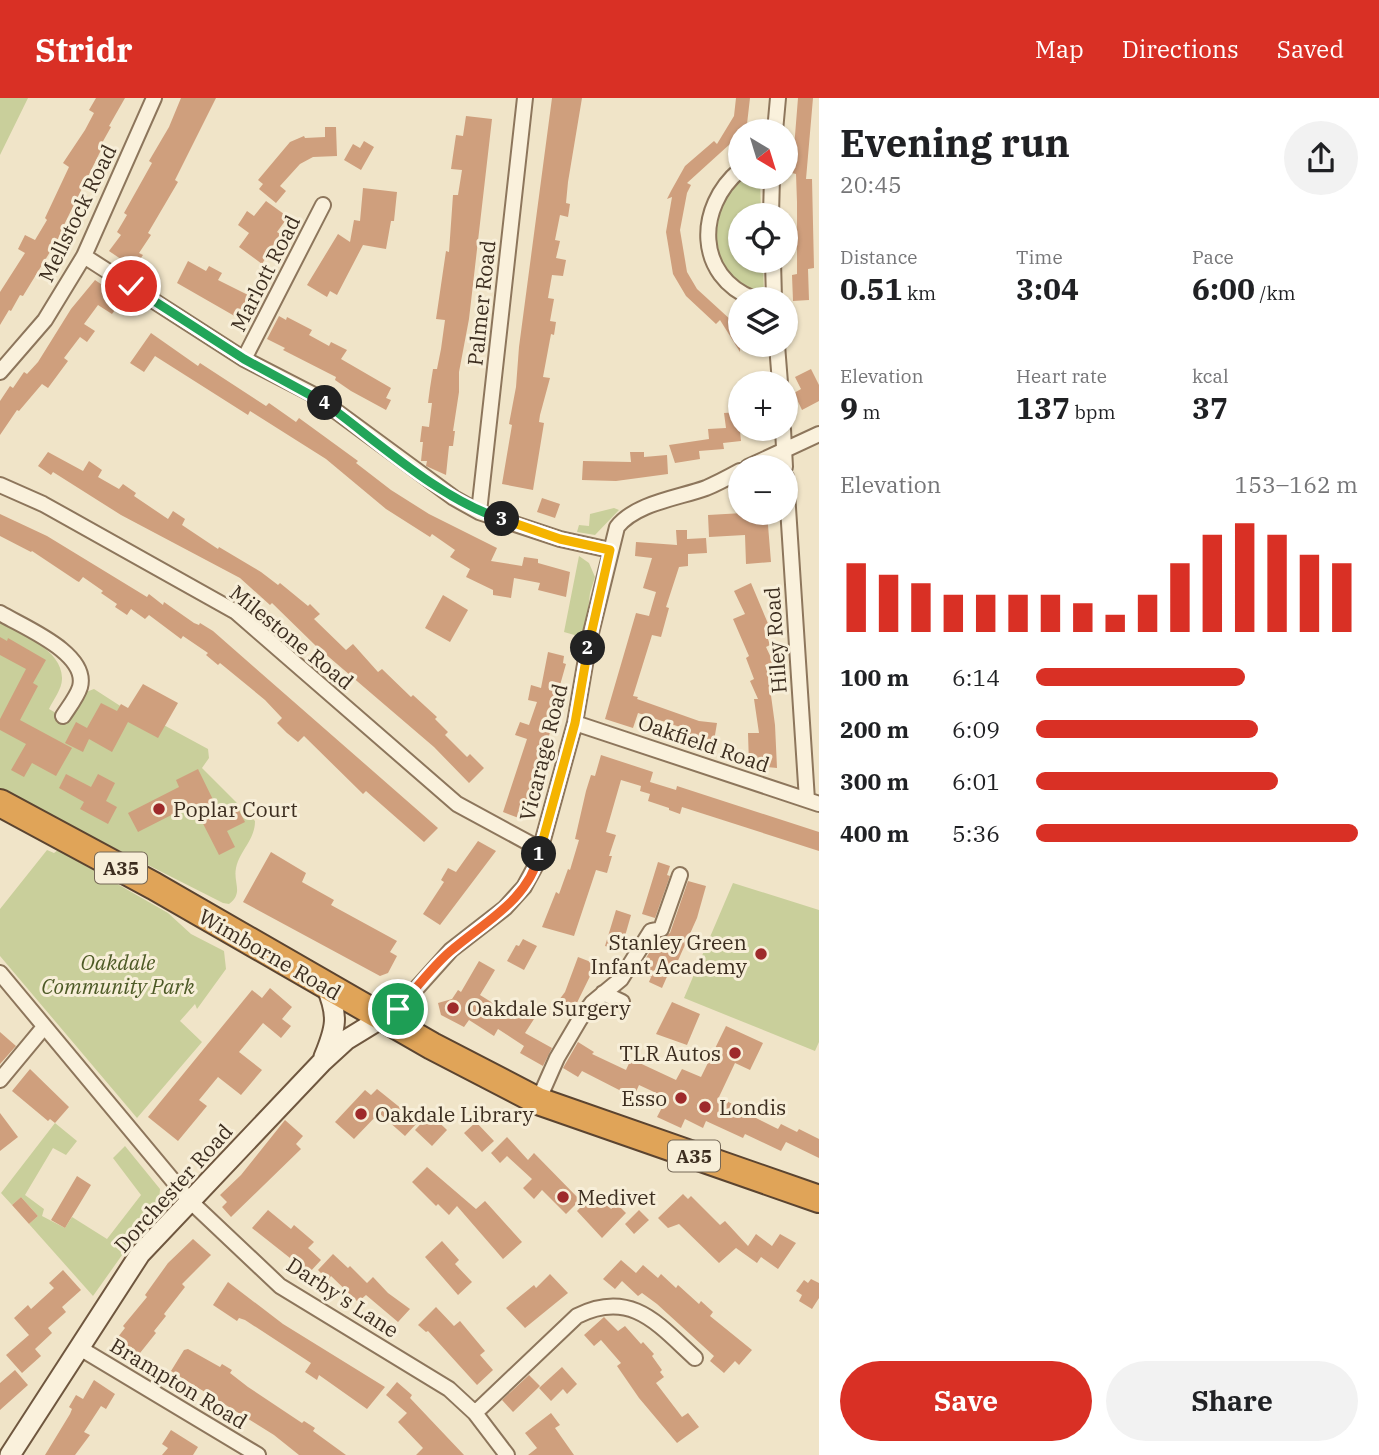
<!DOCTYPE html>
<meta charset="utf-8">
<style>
:root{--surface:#fff;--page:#f2f2f2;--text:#202124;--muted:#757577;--accent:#d93025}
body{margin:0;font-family:"IBM Plex Serif",serif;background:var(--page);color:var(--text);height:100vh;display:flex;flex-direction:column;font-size:26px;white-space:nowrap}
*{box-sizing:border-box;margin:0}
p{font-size:23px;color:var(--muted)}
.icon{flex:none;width:38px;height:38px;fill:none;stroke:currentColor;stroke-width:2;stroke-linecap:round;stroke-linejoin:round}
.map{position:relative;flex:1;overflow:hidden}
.details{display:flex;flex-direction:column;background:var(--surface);width:560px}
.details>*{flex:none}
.needle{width:46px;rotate:142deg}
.controls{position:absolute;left:728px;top:21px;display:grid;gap:14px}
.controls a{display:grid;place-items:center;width:70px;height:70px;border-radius:50%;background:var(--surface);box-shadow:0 2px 5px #0004;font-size:35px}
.pin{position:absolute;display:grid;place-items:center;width:60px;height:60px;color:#fff;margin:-30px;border:4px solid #fff;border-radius:50%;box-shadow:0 2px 7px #0007}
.km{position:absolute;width:35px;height:35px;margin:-18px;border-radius:50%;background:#222;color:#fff;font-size:19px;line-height:35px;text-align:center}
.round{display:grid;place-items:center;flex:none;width:74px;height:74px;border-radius:37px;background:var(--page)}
.overview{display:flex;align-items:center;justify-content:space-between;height:119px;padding:0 21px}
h1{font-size:38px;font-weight:700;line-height:52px}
.figures{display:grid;grid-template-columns:repeat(3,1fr);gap:10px;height:119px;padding:7px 21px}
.figures div{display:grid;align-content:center}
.figures b{font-size:30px;font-weight:700}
.figures small{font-size:19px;font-weight:400}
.figures p{font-size:19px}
.chart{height:196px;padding:14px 21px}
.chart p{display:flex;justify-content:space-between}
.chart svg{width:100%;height:126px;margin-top:7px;stroke:var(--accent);stroke-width:6}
.cta{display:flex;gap:14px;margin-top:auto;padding:14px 21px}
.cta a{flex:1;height:80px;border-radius:42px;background:var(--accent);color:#fff;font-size:28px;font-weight:700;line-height:80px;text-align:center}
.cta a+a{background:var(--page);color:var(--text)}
ul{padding:0 21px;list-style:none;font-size:23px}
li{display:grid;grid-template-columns:112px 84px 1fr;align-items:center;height:52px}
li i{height:18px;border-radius:9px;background:var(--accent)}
header{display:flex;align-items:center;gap:42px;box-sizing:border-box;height:98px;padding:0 35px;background:var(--accent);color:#fff}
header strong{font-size:33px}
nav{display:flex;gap:38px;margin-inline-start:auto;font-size:24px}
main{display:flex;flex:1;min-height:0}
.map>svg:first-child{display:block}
</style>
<header>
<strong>Stridr</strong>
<nav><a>Map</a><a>Directions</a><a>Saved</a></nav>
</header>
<main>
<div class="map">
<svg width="819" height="1357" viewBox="0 0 819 1357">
<rect width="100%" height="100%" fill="#f0e4c8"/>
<path fill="#c9cf9b" d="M0,0h28l-28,57z
M740,79h20l1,38h-21v46h23l1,35c-37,-11 -58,-51 -46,-88 3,-11 15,-22 22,-31z
M614,410l5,2 -24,25 -18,-3 2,-7 10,1 1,-12z
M579,458l10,7 6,14 -5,16 -5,45 -21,-6z
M0,523c21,13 63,29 62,58 0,10 -9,21 -13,30l21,12 16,-29 8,-3 62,40 4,-6 48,26 1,9 -7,10 53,53c0,19 -15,29 -19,47 -3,15 8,25 -7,36l-6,-1 -223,-113z
M47,752l7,3 4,-3 110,63 23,21 33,17 2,18 -29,40 -2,-5 -15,17 22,21 -65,76 -137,-162v-47z
M733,785l86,27v132l-4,9 -131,-53z
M55,1025l22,18 -11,14 -13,-7 -28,47 19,14 -2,7 23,12 7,-11 35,22 34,-44 -28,-37 12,-12 35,43 -1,14 -66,93 -64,-72 9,-8 -17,-19 -9,8 -11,-12z"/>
<path fill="#cf9f7d" d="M96,0h29l-16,28 2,1 -9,16 2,1 -44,89 1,1 -38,62 -3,-1 -9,16 -2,-1 -9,15v-33l25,-39 -7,-4 7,-14 10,5 12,-20 -2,-2 24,-51 -6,-4 22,-33 9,-17 -5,-3z
M181,0h35l-41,82 3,2 -30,51 3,2 -12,18 4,2 -9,13 -25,-17 12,-16 -4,-3 10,-17 -3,-2 28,-50 -3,-2 20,-34z
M552,0h30l-14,84 -2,21 4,1 -2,13 -8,-2 -5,25 5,1 -4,17 10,2 -3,16 -11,-1 -4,23 6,1 -4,22 6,1 -2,13 -3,-1 -8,43 7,1 -10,37 -1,7 5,1 -11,67 -31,-6 10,-59 -3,-1 7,-37 3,-40z
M736,0h14l-3,26 -14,22 -3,-2 -43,39 4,2 -4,8 -7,37 7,42 10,17 35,32 3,-3 5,9v25l-20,-32 -4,4 -30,-28 -13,-22 -7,-42 6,-35 -5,2 4,-8 14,-25 29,-25 3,3 17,-28z
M798,0h15l-7,81h6l2,89 -6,1 1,31 -16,1 -1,-26 5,-1v-72l-1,-28 -4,-1z
M466,18l26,3 -23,200 -10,53v20l-6,39h2l-2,15h-4l-3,29 -20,-9 1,-5h-6l2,-19h-3l2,-16 7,1 3,-24h-4l2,-15 3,-19h4l4,-20 4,-29 -9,-1 10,-68 3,1 4,-57h5l4,-25 -11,-1 5,-34 7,1z
M325,29h11l1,29 -24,1 -13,7 -20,22 6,5 -10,12 -17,-14 4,-5 -5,-4 32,-38 14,-6 1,2 20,-1z
M364,43l10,6 -13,23 -17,-10 9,-16 7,4z
M363,90l34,4 -3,29h-3l-5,28 -23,-4 -26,50 -7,-4 -3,6 -20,-12 31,-51 12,8 4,-22 6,1z
M266,103l22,16 -11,15 3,2 -18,30 -23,-17 10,-14 -11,-8 9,-14 7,5z
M188,163l18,10 3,-5 13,7 -4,7 38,19 -11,23 -68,-39z
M95,182l28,19 -11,15 -14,-9 -14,19 11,7 -8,11 -7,-5 -16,21 4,3 -20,27 -6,-4 -23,27 -2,-1 -17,25v-34l10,-15 3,2 11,-16 3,2 11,-12 33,-53z
M279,218l7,4 1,-3 25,13 -3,5 20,11 2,-4 16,8 -6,9 50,29 -5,10 5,2 -5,10 -35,-19 -16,-11 1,-3 -53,-27 2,-2 -18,-9z
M151,235l47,33 2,-3 66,43 3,-3 27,19 3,-4 59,43 -2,2 35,27 38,24 68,34 -6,13 31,5 2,-9 14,2v4l32,9 -4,25 -28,-7 2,-7 -26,-5 -3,20 -18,-3v-5l-27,-13 4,-8 -20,-12 5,-7 -23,-16 -2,3 -44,-28 -60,-50 -76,-48 -2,4 -93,-59 -11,16 -14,-9z
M811,271l8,16v16l-17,9 -8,-17 7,-4 -6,-12z
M738,314l3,29 -18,2 1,6 -25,2 1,8 -25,4 -6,-18 40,-6 -1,-10 18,-1 -2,-15z
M48,354l35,19 6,-10 13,9 -4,7 21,12 4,-5 13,9 -2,3 34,23 5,-8 12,8 -3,6 36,24 1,-2 42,25 17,13 2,-2 28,23 2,-2 10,10 -6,5 32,31 7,-6 25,28 4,-3 29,28 2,-2 24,22 -2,2 13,13 -3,3 22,22 3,-3 14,14 -15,15 -35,-36 -118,-101 -44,-43 -2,2 -30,-27 -119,-63 -68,-43 -2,3 -13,-9z
M630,354h14v5l23,-2 1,19 -52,7 -34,-1 1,-19 48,1z
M542,400l18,6 -5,14 -18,-6z
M743,415h24l4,49 -25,2 -1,-29 -36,2 -1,-22z
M0,416l47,22 100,61 2,-3 14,11 1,-3 30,21 5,2 1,-2 13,8 225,197 -14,14 -58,-51 -3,3 -59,-58 -6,6 -11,-9 -10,-10 5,-5 -17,-18 -45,-37 -2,2 -12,-10 2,-2 -25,-17 -2,3 -32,-24 -4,4 -14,-10 -4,6 -12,-8 2,-3 -16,-11 2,-2 -20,-14 -4,5 -2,-1 -45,-30 -1,1 -31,-16z
M676,432h11v9l19,-1 1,15 -19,1v12l-9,1 -13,40 3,1 -8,29 -9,-2 -19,61 5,1 -1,2 62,22 18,2 -3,18 -26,-4 1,-7 -51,-17 -5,15 -28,-9 31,-106 13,3 7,-24 -13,-4 9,-30 -17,-2 1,-14 41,3z
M751,485l18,43 -5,2 6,17 -4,2 7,15 -8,3 9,21 -4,2 5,37 2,43 -28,-3 -1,-32h11l-5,-34h4l-8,-18 4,-2 -8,-21 3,-2 -16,-37 12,-5 -11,-23z
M443,497l25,15 -18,32 -25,-14z
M0,539l7,4 1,-3 38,22 -13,23 5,3 -18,34 52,28 -16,28 -24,-13 -8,14 -13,-7 15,-26 -26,-14v-11l26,-50 -26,-14z
M548,554l16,4 -1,7 3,1 -19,67 3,1 -4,16 -22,72 -21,-8 24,-73 -12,-4 5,-13 9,3 8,-23 -9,-2 3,-15 10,3z
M143,586l35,19 -20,35 -30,-16 -16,30 -23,-13 -6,13 -18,-9 11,-21 11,6 14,-25 16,8 4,-7 7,4z
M601,657l52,17 -3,10 26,8 1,-4 142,46v19l-137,-44 -2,7 -11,-4v-2l-21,-7 2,-7 -10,-3 1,-5 -20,-6 -15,52 10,3 -7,21h3l-5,17 -11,-3 -22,66 -32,-9 14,-35 3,2 9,-25 2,1 9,-30 -4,-1 11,-48 5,-16 4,1z
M198,671l22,45 16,-9 9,17 -18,9 8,16 -16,8 -26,-51 -55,28 -10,-19 51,-26 -3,-7z
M66,676l25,13 7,-13 17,9 -9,18 11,6 -9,17 -28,-15 4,-7 -25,-14z
M478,743l18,10 -56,74 -17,-11 21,-32 -3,-2 7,-12 8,4z
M271,754l35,21 -4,9 32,18 -3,5 66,36 -7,11 7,4 -9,17 -8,3 -137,-74z
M658,764l12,4 -3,9 3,1 -15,42 -13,-4z
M688,783l18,5 -9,32 -21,47 -3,-2 -11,25 -13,-6 2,-5 -13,-6 19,-31 13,-7z
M616,812l15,5 -10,35 -16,-4z
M523,841l14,7 -13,24 -17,-9 9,-16 3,1z
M578,859l18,7 -26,53 -17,-9 12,-16z
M479,863l16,9 -15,25 35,22 5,-8 14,10 -9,14 27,15 -9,18 -23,-13 4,-7 -26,-17 -4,7 -25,-16 -5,7 -23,-12 -3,-12 14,-4 6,-9 3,2z
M270,890l22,19 -10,12 9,7 -10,12 -18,-15 -24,29 23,18 -21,25 -23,-18 -19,23 8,6 -29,35 -30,-24 104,-127 10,8z
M672,904l28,12 -13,31 -31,-11z
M726,928l37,17 -13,27 -15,-7 -16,34 21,11 2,-4 15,8 -3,5 24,12 3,-5 16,8 2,-3 20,10v19l-33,-16 -5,9 -36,-17 -2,4 -37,-17 -3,7 -18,-9 -4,9 -24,-11 10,-19 -28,-13 -4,9 -6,-3 -2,3 -45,-23 -4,6 -15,-9 15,-26 16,10 -2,2 34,16 5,-11 45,21 6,-11 19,8z
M0,934l16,14 -16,18z
M30,971l39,38 -14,16 -5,-4 -2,2 -36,-30z
M377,991l41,33 -13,14 -26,-23 -25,26 -19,-17 30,-32 6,5z
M0,1015l18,24 -18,14z
M430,1016l17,16 -15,16 -17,-16z
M285,1022l18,16 -7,8 5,5 -70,68 -9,-10 5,-5 -7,-7 21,-20z
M476,1024l18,19 -12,11 -18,-19z
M507,1039l21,23 6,-7 46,47 -14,14 -24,-24 -8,9 -11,-11 9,-9 -25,-23 -7,7 -9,-10z
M427,1069l49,42 9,-8 37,41 -19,17 -46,-53 -8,9 -11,-11 -2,2 -24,-24z
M77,1078l14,9 -26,43 -14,-8z
M595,1094l16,17 6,-5 9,9 -24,25 -25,-27z
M683,1096l5,5 3,-3 29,29 5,-4 23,25 8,-12 16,12 8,-12 16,9 -18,26 -17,-12 -4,6 -21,-15 -17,15 -40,-39 -11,4 -10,-10z
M21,1099l17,19 -9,8 -17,-19z
M268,1112l23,19 3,-4 20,17 -6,6 13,12 -12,13 -57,-45z
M639,1112l10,10 -15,14 -9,-10z
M193,1141l18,16 -29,29 3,3 -21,27 2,2 -12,15 2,2 -20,25 -6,-3 -16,-13 11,-14 -2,-2 24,-29 -2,-2 23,-32z
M442,1143l17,19 -4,4 17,18 -14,13 -33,-38z
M333,1156l15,14 2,-2 17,17 6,-6 15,16 22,16 -12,13 -32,-27 -8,7 -27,-26 -3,4 -10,-10z
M621,1162l15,13 7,-8 15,13 3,-4 15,14 2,-3 21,19 2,-3 12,11 -3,4 42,34 -13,15 -4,-4 -11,12 -14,-12 4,-5 -57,-52 -15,-11 -4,3 -16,-15 -7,8 -12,-10z
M63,1172l18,20 -19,17 4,5 -18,16 4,5 -17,16 6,7 -19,17 -16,-18 23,-20 -15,-17 14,-13 3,4 23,-21 -5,-5z
M550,1176l18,19 -43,35 -19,-20 28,-23 2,3z
M811,1181l8,4v15l-7,11 -13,-8 3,-6 -6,-4 8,-11 4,3z
M228,1184l55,42 102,63 -18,22 -48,-34 -2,5 -12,-8 6,-9 -66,-43 -6,-2 -2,3 -24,-16z
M436,1209l18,19 6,-5 25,30 -5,4 13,15 -16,15 -49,-54 -2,1 -8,-7z
M604,1219l14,14 7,-5 16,18 2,-2 11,12 -2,2 10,14 -2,2 4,5 -8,6 26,34 6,-4 11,14 -22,16 -38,-45 -22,-32 4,-3 -20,-23 -7,6 -10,-11z
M188,1251l32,18 2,-3 10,6 -2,3 18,14 54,36 2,-2 11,7 -2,3 33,24h-47l-25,-20 -103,-64 13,-21z
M562,1269l15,17 -10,10 -4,-5 -12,12 -12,-13z
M15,1272l13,15 -28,25v-27z
M529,1277l11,11 -27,26 -11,-12z
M94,1282l21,14 -9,15 -5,-3 -17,26 6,3 -15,20h-30l25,-41 2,-5 -3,-2 7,-12 7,4z
M397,1284l15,13 -2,3 54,57h-48l7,-7 -25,-26 9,-9 -21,-18z
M551,1315l9,12 -5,3 19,27h-46l9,-7 -12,-15z
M171,1332l27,17 -5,8h-31l6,-7 -6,-4z"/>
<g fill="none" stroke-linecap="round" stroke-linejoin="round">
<defs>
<path id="street" d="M775,33l3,-33
M740,72c-44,37 -45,106 14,129
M771,117l1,-38
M84,158l160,103 70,36 140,103 25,14 81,27 50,11
M773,163l1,38
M777,247l3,38
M244,261l79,-154
M0,274l45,-52 39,-64 70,-158
M783,331l2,38
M748,369l71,-33
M786,379l21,323
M0,387l43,19 193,108 221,192 83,45
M479,414l46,-414
M0,515c23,14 89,40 80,74 -3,10 -12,21 -17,29
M575,625l244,81
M0,875l190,228 90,85 169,103 26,24 32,42
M603,895l19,9
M382,920l16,-9 53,-59 54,-42 19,-21 12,-22 39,-142 14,-82 28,-114c19,-24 61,-29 89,-39 12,-5 23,-11 34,-17
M0,982l44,-53
M538,1003l19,-43 23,-39 12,-16 29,-24 30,-48 10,-2 19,-54
M78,1249l180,108
M475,1315l102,-97c54,-27 81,8 118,42"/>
<path id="secondary" d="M324,959c12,-29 15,-41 2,-71
M10,1357l130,-201 182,-192 24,-22 36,-22"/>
<path id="highway" d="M0,705l154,83 278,160 106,55 281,98"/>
</defs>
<use href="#street" stroke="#8d765c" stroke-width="18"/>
<use href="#secondary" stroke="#6f573f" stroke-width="23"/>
<use href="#highway" stroke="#5b4430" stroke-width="30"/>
<use href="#street" stroke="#faf1dc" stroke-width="14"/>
<use href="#secondary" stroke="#faf1dc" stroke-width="19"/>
<use href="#highway" stroke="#e0a458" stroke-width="26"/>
</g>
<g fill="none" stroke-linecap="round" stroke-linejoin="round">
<defs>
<path id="split-1" d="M398,911c16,-18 37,-46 55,-60 33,-28 76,-50 86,-95"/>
<path id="split-2" d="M539,756l36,-131 13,-75"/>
<path id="split-3" d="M502,421l58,20 50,11 -22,98"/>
<path id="split-4" d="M325,305c53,39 116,97 177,116"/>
<path id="split-5" d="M131,188l113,73 81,44"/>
</defs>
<use href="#split-1" stroke="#fff" stroke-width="14"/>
<use href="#split-2" stroke="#fff" stroke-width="14"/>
<use href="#split-3" stroke="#fff" stroke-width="14"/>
<use href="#split-4" stroke="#fff" stroke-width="14"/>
<use href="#split-5" stroke="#fff" stroke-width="14"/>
<use href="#split-1" stroke="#f0652b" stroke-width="9"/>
<use href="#split-2" stroke="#f5b400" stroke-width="9"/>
<use href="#split-3" stroke="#f5b400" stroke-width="9"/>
<use href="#split-4" stroke="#22a559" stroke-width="9"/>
<use href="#split-5" stroke="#22a559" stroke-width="9"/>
</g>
<g fill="#9e2a2b" stroke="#f7eed8" stroke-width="2.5">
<circle cx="159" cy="711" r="7"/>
<circle cx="761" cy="856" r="7"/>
<circle cx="453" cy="910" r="7"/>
<circle cx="735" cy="955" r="7"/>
<circle cx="681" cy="1000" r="7"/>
<circle cx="705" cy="1009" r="7"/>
<circle cx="361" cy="1016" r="7"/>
<circle cx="563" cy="1099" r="7"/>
</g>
<g text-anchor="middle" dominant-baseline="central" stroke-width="6" stroke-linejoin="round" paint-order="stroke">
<g fill="#f7eed8" stroke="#756857" stroke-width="2">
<rect x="95" y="754.5" width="52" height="31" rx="5"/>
<rect x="668" y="1042.5" width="52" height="31" rx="5"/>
</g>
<g font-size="19" font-weight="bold" fill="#3d2e20">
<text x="121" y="770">A35</text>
<text x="694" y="1058">A35</text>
</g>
<g font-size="21" fill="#3d2e20" stroke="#f7eed8">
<text transform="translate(77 115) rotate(-64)">Mellstock Road</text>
<text transform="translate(265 175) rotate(-63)">Marlott Road</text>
<text transform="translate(481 205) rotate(-84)">Palmer Road</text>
<text transform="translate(292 539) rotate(39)">Milestone Road</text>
<text transform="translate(775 542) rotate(-94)">Hiley Road</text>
<text transform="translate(704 645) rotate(19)">Oakfield Road</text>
<text transform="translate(543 654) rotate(-76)">Vicarage Road</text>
<text transform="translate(270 856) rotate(30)">Wimborne Road</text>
<text transform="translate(173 1090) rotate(-48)">Dorchester Road</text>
<text transform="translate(343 1199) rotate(33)">Darby's Lane</text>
<text transform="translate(179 1285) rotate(31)">Brampton Road</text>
</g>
<g font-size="21" fill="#3d2e20" stroke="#f7eed8" text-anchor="start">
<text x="173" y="711">Poplar Court</text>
<text x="747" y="844" text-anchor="end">Stanley Green<tspan x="747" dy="24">Infant Academy</tspan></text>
<text x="467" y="910">Oakdale Surgery</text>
<text x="721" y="955" text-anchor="end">TLR Autos</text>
<text x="667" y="1000" text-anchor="end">Esso</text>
<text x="719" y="1009">Londis</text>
<text x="375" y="1016">Oakdale Library</text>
<text x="577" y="1099">Medivet</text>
</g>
<g font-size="21" font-style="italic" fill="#4d5a26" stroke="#f7eed8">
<text x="118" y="864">Oakdale<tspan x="118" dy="24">Community Park</tspan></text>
</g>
</g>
</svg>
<div class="controls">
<a><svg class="needle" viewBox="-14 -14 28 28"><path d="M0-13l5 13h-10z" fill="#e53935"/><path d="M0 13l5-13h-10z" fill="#757577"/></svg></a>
<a><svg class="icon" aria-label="locate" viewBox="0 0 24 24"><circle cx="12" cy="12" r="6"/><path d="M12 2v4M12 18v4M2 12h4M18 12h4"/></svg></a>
<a><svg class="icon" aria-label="layers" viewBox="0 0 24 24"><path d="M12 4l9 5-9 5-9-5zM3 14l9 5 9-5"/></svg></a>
<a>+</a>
<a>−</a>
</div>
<div class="pin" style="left:398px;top:911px;background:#1e9e55"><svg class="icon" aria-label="arrive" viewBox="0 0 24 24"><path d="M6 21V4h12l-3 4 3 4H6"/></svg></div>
<div class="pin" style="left:131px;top:188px;background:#d93025"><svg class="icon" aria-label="check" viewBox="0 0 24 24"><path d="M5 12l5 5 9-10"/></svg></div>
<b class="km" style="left:539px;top:756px">1</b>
<b class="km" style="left:588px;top:550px">2</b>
<b class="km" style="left:502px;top:421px">3</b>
<b class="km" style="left:325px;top:305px">4</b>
</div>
<section class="details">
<div class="overview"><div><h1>Evening run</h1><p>20:45</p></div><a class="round"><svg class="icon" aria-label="share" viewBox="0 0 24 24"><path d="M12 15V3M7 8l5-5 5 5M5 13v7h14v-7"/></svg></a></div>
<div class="figures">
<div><p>Distance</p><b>0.51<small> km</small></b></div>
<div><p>Time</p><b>3:04</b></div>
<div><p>Pace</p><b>6:00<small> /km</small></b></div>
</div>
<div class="figures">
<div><p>Elevation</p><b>9<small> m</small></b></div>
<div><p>Heart rate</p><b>137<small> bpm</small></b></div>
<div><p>kcal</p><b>37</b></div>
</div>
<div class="chart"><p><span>Elevation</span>153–162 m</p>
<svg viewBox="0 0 160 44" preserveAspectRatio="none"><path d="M5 44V20M15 44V24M25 44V27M35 44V31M45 44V31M55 44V31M65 44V31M75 44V34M85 44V38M95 44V31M105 44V20M115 44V10M125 44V6M135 44V10M145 44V17M155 44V20"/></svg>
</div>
<ul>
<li><b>100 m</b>6:14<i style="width:65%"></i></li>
<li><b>200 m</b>6:09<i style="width:69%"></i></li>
<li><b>300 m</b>6:01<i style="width:75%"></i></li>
<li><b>400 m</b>5:36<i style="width:100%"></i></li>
</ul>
<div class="cta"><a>Save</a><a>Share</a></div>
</section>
</main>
